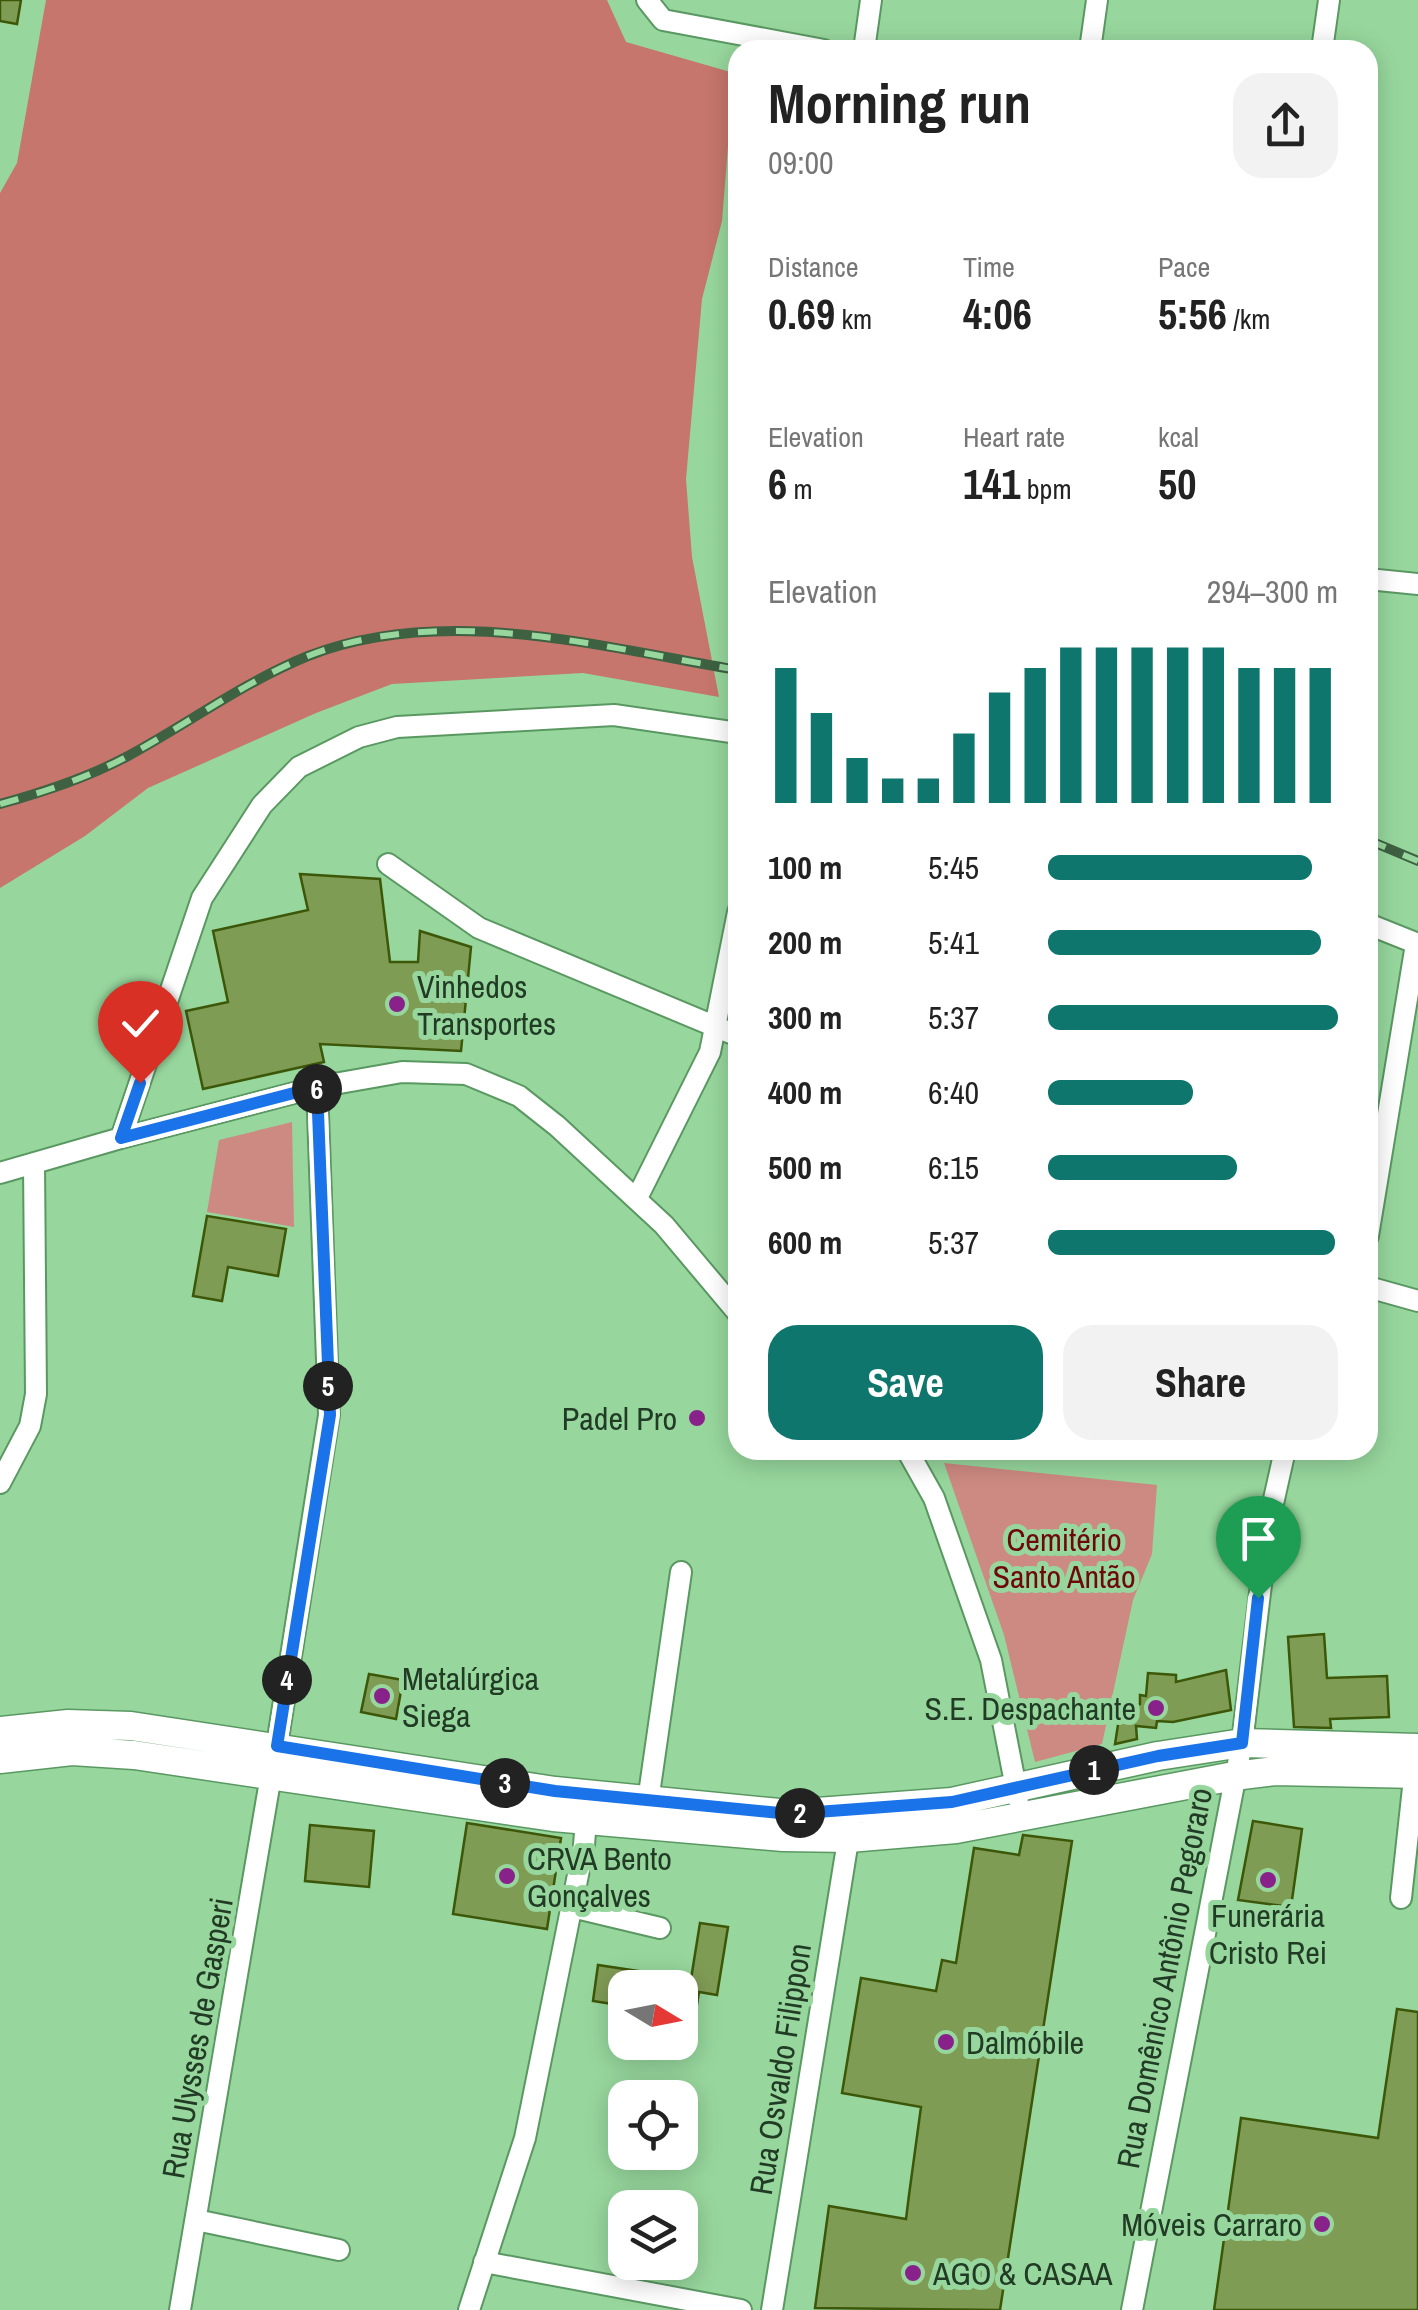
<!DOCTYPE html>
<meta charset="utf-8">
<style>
:root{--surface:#fff;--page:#f2f2f2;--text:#222;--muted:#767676;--accent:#0f766e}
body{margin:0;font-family:"Archivo Narrow",sans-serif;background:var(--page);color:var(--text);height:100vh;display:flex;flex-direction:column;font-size:38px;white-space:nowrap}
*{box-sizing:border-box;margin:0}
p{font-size:32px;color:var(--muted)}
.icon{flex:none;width:55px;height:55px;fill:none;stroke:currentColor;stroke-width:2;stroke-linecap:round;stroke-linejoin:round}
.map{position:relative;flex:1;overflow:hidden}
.details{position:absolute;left:728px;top:40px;width:650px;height:1420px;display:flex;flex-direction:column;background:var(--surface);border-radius:30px;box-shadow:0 5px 25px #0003}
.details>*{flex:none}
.needle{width:65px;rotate:100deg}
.controls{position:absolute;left:608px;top:1970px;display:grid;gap:20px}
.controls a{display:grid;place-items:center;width:90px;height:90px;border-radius:20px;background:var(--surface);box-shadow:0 5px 25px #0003;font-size:50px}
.pin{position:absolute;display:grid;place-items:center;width:85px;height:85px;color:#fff;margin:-102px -42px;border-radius:50% 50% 50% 0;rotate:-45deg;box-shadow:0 0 10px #0007}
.pin .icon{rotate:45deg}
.km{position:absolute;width:50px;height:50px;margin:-25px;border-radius:50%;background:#222;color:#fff;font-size:28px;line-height:50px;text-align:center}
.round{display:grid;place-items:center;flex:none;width:105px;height:105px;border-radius:30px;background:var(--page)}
.headline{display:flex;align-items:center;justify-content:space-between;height:170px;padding:0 40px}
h1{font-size:55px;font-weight:700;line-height:75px}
.stats{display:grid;grid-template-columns:repeat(3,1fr);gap:15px;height:170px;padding:10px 40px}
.stats div{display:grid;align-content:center}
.stats b{font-size:42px;font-weight:700}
.stats small{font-size:28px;font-weight:400}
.stats p{font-size:28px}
.chart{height:280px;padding:20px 40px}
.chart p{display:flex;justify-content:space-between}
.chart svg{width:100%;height:180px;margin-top:10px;stroke:var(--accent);stroke-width:6}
.button{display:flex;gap:20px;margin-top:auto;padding:20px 40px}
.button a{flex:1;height:115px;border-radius:30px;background:var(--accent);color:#fff;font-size:40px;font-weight:700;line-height:115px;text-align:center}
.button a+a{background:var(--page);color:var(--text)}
ul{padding:0 40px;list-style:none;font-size:32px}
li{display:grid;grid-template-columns:160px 120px 1fr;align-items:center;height:75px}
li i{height:25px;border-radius:12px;background:var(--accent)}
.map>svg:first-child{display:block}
</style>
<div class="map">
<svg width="1418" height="2310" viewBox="0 0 1418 2310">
<rect width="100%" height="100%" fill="#97d79d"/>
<path fill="#cd8a82" d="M292,1122l2,105 -87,-15 12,-72z
M944,1463l213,22 -5,69 -19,46 -31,144 -67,18 -31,-127z"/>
<path fill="#c6766c" d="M46,0h561l19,42 108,31 -12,148 -20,78 -16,180 6,78 27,140 -136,-24 -191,11 -76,29 -168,75 -63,48 -85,52v-695l17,-30z"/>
<path fill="#7f9c55" stroke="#3d5709" stroke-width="2.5" d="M0,0h21l-4,24 -17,-3z
M300,874l80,5 10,83h28l2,-31 51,16 -10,104 -141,-7 4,18 -121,27 -17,-78 42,-9 -15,-71 95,-21z
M207,1216l79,13 -8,47 -50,-9 -6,34 -29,-5z
M1324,1634l3,44 60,-2 2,41 -59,2 1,9 -37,-1 -6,-90z
M1226,1670l5,40 -58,12 -16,-1 -1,7 -20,-2 1,13 -22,5 5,-32 20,-8v-9l6,1 2,-23 28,2v7z
M369,1674l34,6 -7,39 -35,-7z
M1253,1821l49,8 -11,78 -53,-7z
M467,1823l94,15 -14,91 -94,-15z
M310,1825l64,6 -5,56 -64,-6z
M1023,1835l49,6 -72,469 -185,-2 14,-102 77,13 3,-24 12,-88 -79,-14 19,-115 75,13 6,-31 14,3 18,-115 45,7z
M700,1923l28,4 -11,68 -18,-3 -4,25 -15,-3v-26h-55v18l-32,-5 5,-36 93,14z
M1397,2009l21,3v298h-204l27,-192 137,20z"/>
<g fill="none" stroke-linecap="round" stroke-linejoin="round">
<defs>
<path id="minor" d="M647,0l16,20 161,30
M864,50l7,-50
M1090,50l7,-50
M1322,50l7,-50
M1368,579l50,5
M388,864l91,64 259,108
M1368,924l50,20
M121,1138l196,-51 85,-15 64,2 53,22 38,30 107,99 74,88
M0,1173l121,-35 81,-240 60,-93 37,-38 60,-30 38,-10 217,-12 124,18
M637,1198l73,-146 28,-140
M1368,1236l48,-292
M1368,1287l50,14
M907,1450l27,48 57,162 27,138
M0,1483l30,-57 6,-32 -2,-231
M648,1801l33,-229
M1401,1898l15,-138
M572,1907l88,21
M196,2220l143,30
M484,2262l257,48
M180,2310l91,-535 13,-9 -7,-21 52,-330 -12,-328
M469,2310l56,-172 59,-293 3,-38
M772,2310l78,-482
M1132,2310l110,-567 26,-217 17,-76"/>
<path id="major" d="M0,1731l68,-7 63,2 424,65 235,23 162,-12 206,-46 84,-13 176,5
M0,1759l72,-8 62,4 419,62 230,20 66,1 107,-9 278,-53 41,-5 143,3"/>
</defs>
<use href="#minor" stroke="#5a9862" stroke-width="24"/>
<use href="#major" stroke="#5a9862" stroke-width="31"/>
<use href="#minor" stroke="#fff" stroke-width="20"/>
<use href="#major" stroke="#fff" stroke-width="28"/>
<defs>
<path id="rail" d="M0,804c44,-12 87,-26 128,-48 61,-33 116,-74 180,-100 135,-53 292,-9 430,14
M1368,840l50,21"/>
</defs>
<use href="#rail" stroke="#3e6142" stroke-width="10"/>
<use href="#rail" stroke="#97d79d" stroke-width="6" stroke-dasharray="19" stroke-linecap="butt"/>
</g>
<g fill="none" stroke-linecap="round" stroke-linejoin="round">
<defs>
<path id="route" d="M140,1083l-19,55 196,-51 13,328 -53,331 278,45 235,23 162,-12 206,-46 84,-13 16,-145"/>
</defs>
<use href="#route" stroke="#fff" stroke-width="20"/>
<use href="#route" stroke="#1a73e8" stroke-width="12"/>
</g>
<g fill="#88228a" stroke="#97d79d" stroke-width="4">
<circle cx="397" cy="1004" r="10"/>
<circle cx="697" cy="1418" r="10"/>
<circle cx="382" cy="1696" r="10"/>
<circle cx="1156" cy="1708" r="10"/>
<circle cx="507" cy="1876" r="10"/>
<circle cx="1268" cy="1880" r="10"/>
<circle cx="946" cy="2042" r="10"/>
<circle cx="1322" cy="2224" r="10"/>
<circle cx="913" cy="2273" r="10"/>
</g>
<g text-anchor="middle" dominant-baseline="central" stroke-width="10" stroke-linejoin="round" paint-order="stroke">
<g font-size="32" fill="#213b25" stroke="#97d79d" text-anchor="start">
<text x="417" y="986">Vinhedos<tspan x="417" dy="37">Transportes</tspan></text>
<text x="677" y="1418" text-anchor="end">Padel Pro</text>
<text x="402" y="1678">Metalúrgica<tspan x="402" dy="37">Siega</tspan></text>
<text x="1136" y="1708" text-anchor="end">S.E. Despachante</text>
<text x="527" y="1858">CRVA Bento<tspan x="527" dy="37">Gonçalves</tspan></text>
<text x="1268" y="1915" text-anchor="middle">Funerária<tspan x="1268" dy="37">Cristo Rei</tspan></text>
<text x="966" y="2042">Dalmóbile</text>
<text x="1302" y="2224" text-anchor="end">Móveis Carraro</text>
<text x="933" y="2273">AGO &amp; CASAA</text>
</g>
<g font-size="32" fill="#6e080b" stroke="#97d79d">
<text x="1064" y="1539">Cemitério<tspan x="1064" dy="37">Santo Antão</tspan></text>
</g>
<g font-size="32" fill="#213b25" stroke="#97d79d">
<text transform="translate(1164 1978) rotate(-79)">Rua Domênico Antônio Pegoraro</text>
<text transform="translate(197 2038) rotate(-80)">Rua Ulysses de Gasperi</text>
<text transform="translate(780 2069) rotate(-81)">Rua Osvaldo Filippon</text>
</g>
</g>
</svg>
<div class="controls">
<a><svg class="needle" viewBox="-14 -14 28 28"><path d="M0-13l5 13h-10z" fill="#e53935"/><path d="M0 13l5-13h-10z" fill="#767676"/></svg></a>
<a><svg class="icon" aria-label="locate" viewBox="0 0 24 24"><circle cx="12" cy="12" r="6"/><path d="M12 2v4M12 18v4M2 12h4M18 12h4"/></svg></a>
<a><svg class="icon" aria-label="layers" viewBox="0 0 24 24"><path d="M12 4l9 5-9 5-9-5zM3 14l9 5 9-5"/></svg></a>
</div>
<div class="pin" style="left:1258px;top:1598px;background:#1e9e55"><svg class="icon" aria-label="arrive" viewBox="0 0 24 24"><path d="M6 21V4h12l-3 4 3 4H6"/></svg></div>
<div class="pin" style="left:140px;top:1083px;background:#d93025"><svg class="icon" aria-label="check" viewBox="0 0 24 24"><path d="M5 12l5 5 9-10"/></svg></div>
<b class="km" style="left:1094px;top:1770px">1</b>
<b class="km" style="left:800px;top:1813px">2</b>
<b class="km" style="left:505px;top:1783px">3</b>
<b class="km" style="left:287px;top:1680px">4</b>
<b class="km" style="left:328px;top:1386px">5</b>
<b class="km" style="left:317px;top:1089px">6</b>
<section class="details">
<div class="headline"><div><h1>Morning run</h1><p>09:00</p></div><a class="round"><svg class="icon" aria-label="share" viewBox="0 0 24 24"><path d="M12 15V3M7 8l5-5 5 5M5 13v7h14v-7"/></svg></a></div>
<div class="stats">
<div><p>Distance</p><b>0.69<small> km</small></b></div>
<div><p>Time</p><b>4:06</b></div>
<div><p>Pace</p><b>5:56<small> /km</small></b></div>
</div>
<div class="stats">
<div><p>Elevation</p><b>6<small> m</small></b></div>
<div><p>Heart rate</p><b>141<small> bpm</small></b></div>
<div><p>kcal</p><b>50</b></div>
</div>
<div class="chart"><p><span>Elevation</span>294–300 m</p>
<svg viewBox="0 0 160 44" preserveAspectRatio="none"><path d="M5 44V11M15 44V22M25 44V33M35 44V38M45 44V38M55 44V27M65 44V17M75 44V11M85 44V6M95 44V6M105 44V6M115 44V6M125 44V6M135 44V11M145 44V11M155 44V11"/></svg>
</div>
<ul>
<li><b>100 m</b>5:45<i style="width:91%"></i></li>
<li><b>200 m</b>5:41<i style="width:94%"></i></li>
<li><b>300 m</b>5:37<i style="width:100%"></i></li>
<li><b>400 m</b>6:40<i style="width:50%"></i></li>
<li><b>500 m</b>6:15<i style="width:65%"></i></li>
<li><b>600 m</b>5:37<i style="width:99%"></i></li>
</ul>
<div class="button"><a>Save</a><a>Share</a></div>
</section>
</div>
